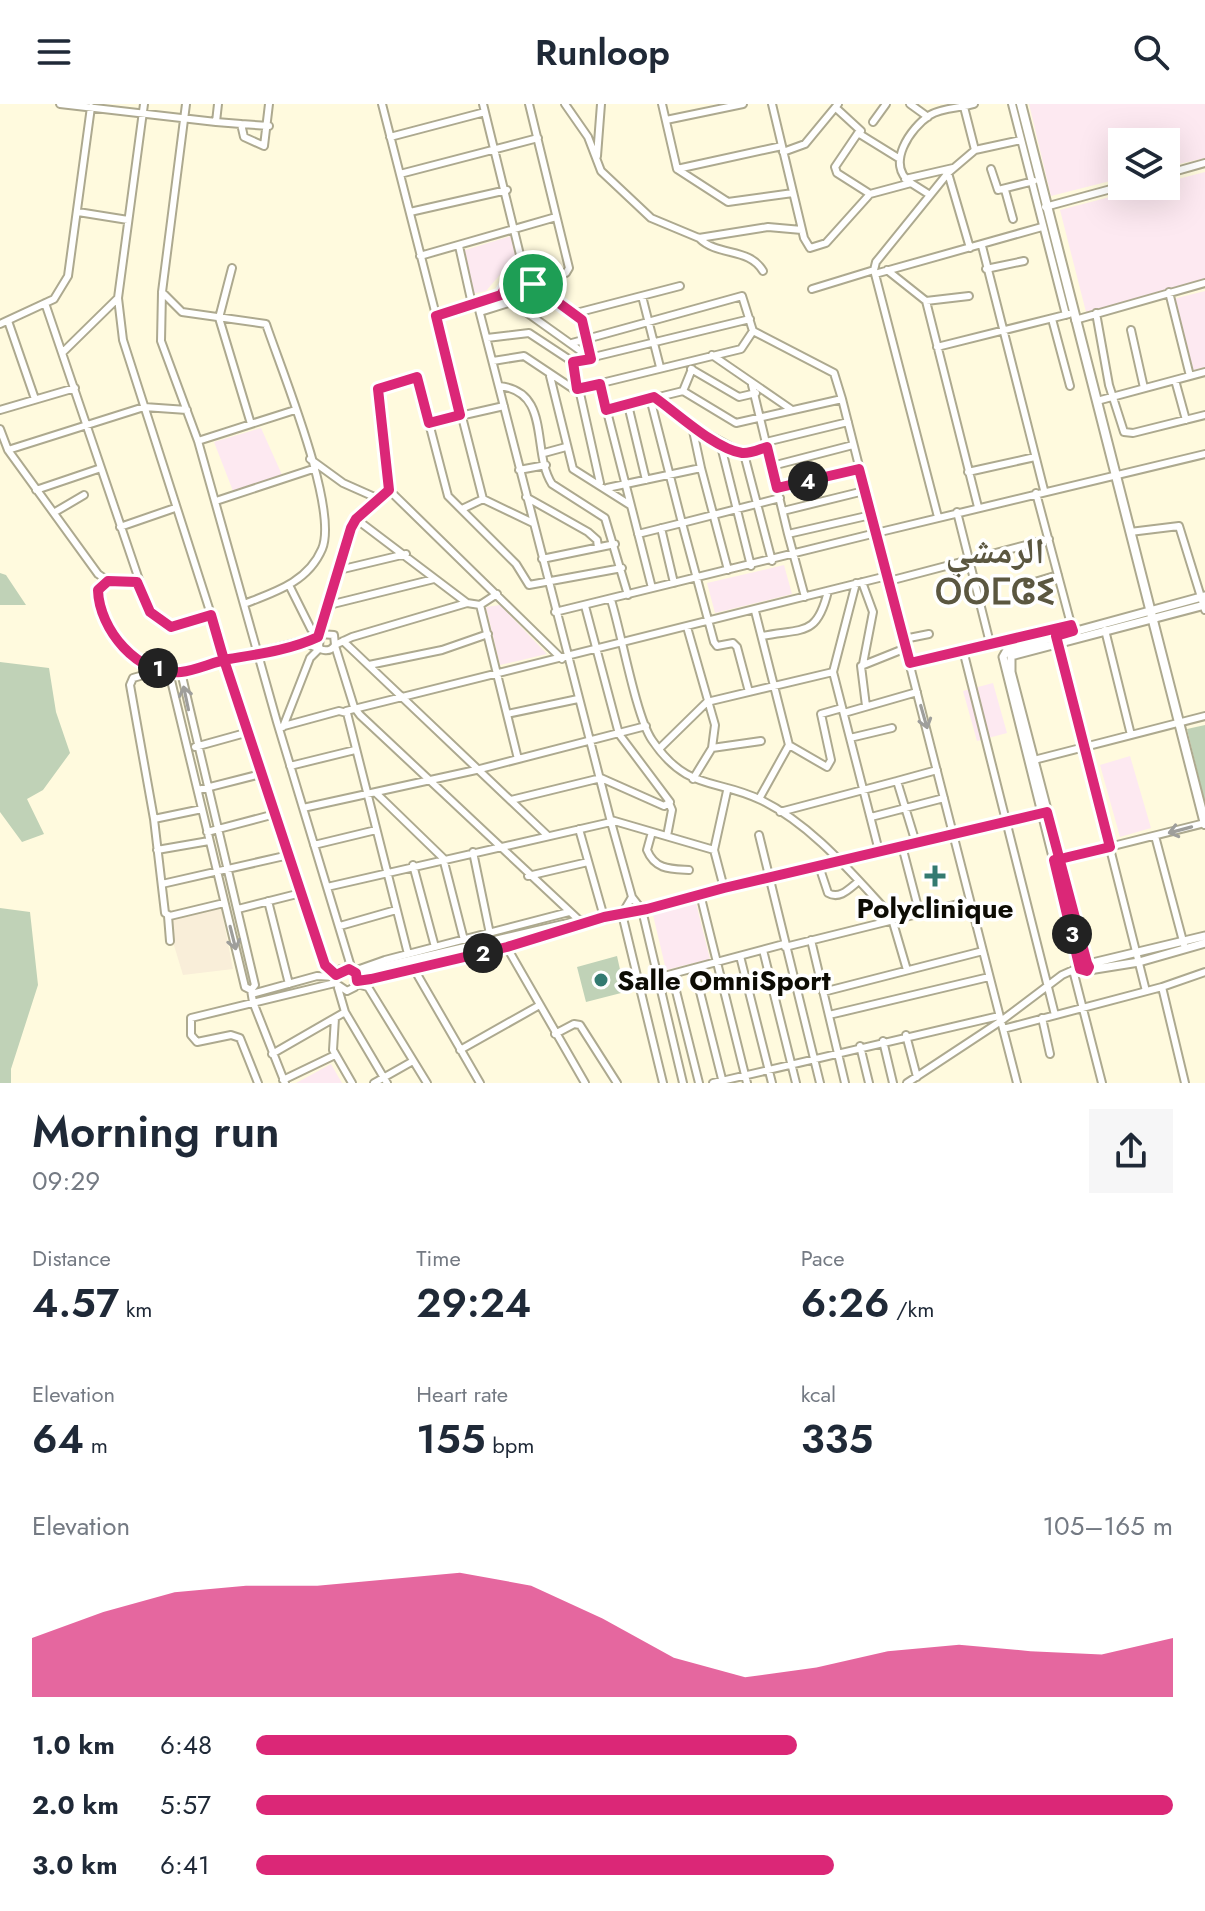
<!DOCTYPE html>
<meta charset="utf-8">
<style>
:root{--surface:#fff;--page:#f6f6f7;--text:#1f2937;--muted:#747a83;--accent:#db2777}
body{margin:0;font-family:Jost,"Noto Naskh Arabic","Noto Sans Tifinagh",sans-serif;background:var(--page);color:var(--text);height:100vh;display:flex;flex-direction:column;font-size:30px;white-space:nowrap}
*{box-sizing:border-box;margin:0}
p{font-size:26px;color:var(--muted)}
.icon{flex:none;width:44px;height:44px;fill:none;stroke:currentColor;stroke-width:2;stroke-linecap:round;stroke-linejoin:round}
.map{position:relative;height:979px;overflow:hidden}
.sheet{display:flex;flex-direction:column;background:var(--surface);flex:1}
.sheet>*{flex:none}
.fabs{position:absolute;left:1108px;top:24px;display:grid;gap:16px}
.fabs a{display:grid;place-items:center;width:72px;height:72px;border-radius:0px;background:var(--surface);box-shadow:0 8px 32px #0002;font-size:40px}
.pin{position:absolute;display:grid;place-items:center;width:68px;height:68px;color:#fff;margin:-34px;border:4px solid #fff;border-radius:50%;box-shadow:0 2px 8px #0007}
.km{position:absolute;width:40px;height:40px;margin:-20px;border-radius:50%;background:#222;color:#fff;font-size:22px;line-height:40px;text-align:center}
.round{display:grid;place-items:center;flex:none;width:84px;height:84px;border-radius:0px;background:var(--page)}
.head{display:flex;align-items:center;justify-content:space-between;height:136px;padding:0 32px}
h1{font-size:44px;font-weight:600;line-height:60px}
.metrics{display:grid;grid-template-columns:repeat(3,1fr);gap:12px;height:136px;padding:8px 32px}
.metrics div{display:grid;align-content:center}
.metrics b{font-size:40px;font-weight:600}
.metrics small{font-size:22px;font-weight:400}
.metrics p{font-size:22px}
.chart{height:224px;padding:16px 32px}
.chart p{display:flex;justify-content:space-between}
.chart svg{width:100%;height:144px;margin-top:8px;fill:var(--accent);opacity:.7}
ul{padding:0 32px;list-style:none;font-size:26px}
li{display:grid;grid-template-columns:128px 96px 1fr;align-items:center;height:60px}
li i{height:20px;border-radius:10px;background:var(--accent)}
header{display:flex;justify-content:space-between;align-items:center;height:104px;padding:0 32px;background:var(--surface);font-size:36px;font-weight:600}
.map>svg:first-child{display:block}
</style>
<header><svg class="icon" aria-label="menu" viewBox="0 0 24 24"><path d="M4 6h16M4 12h16M4 18h16"/></svg>Runloop<svg class="icon" aria-label="search" viewBox="0 0 24 24"><circle cx="10" cy="10" r="6"/><path d="M15 15l6 6"/></svg></header>
<div class="map">
<svg width="1205" height="979" viewBox="0 0 1205 979">
<rect width="100%" height="100%" fill="#fffade"/>
<path fill="#f9eed9" d="M221,803l12,62 -50,6 -17,-56z"/>
<path fill="#fde9f1" d="M1029,0h176v54l-39,9v-25h-44v36l-71,18z
M1205,68v110l-119,30 -26,-102 92,-24h14v-4z
M511,132l5,20 -30,35 -14,3 -10,-43z
M1205,187v76l-19,5 -17,-72z
M261,324l22,49 -50,14 -19,-49z
M784,461l8,29 -77,19 -8,-30z
M500,501l47,49 -47,11 -14,-58z
M993,579l14,50 -30,8 -14,-50z
M1130,652l21,72 -31,9 -20,-72z
M696,799l14,56 -44,11 -13,-55z
M331,960l11,19h-46z"/>
<path fill="#c0d2b7" d="M0,469l6,2 20,30h-26z
M0,558l49,6 7,44 14,41 -27,37 -16,9 17,35 -22,8 -22,-30z
M1205,621v78l-18,-74z
M0,804l30,4 8,73 -27,84v14h-11z
M617,852l8,36 -39,10 -9,-35z"/>
<g fill="none" stroke-linecap="round" stroke-linejoin="round">
<defs>
<path id="minor" d="M60,0l156,18 2,-18
M144,0l-26,194 5,42 193,602 9,23 11,10
M186,0l-24,188 -1,49 37,100 79,281 75,248
M382,0l101,395 50,24
M483,0l40,163 10,17 49,36 9,39
M529,0l40,164 -3,5 -33,11
M565,0l23,33 13,34 50,47 48,20 69,-11 34,3
M662,0l15,65 51,33 65,-9
M772,0l32,134 6,10 16,-5 44,-49 41,-11 19,12
M910,0l18,13
M1012,0l54,211
M964,3l11,43
M836,4l25,23
M666,16l77,-16
M216,18l25,2 3,13 20,9 5,-42
M873,18l13,-18
M241,20l28,2
M390,33l95,-25
M783,48l22,-8 33,-40
M597,52l4,-52
M677,65l105,-23
M991,65l7,21 36,-9
M948,69l22,75
M400,70l138,-36
M1166,70l39,-11
M905,75l48,-11
M911,79c-26,-18 -1,-55 19,-68 11,-7 31,-7 44,-11
M1005,86l8,29
M870,90l-33,-21 -2,-6 23,-34 42,26
M1045,103l77,-21
M78,108l50,8
M410,108l97,-22
M699,134c19,19 50,9 64,33
M459,142l13,58
M982,142l62,244
M420,152l136,-39
M232,164l-13,50 32,106
M986,165l38,-8
M874,166l2,-8 72,-89 27,-23 46,-10
M887,166l39,31 52,206
M875,170l63,243
M812,185l62,-19 1,4 167,-47
M162,188l20,20 84,12c15,45 73,185 56,225 -14,33 -47,43 -78,55
M1169,188l21,84
M642,192l18,71
M926,197l43,-5
M477,198l134,520 21,75 10,13 41,173
M45,199l105,309c18,24 38,12 61,3
M480,208l32,-10 77,55
M576,209l104,-27
M1096,209l13,72 15,47 9,1 72,-18
M436,212l65,-21 20,-34
M1052,215l18,67
M1075,216l130,-37
M8,217l27,78
M0,220l54,-25 14,-23 23,-169
M1131,226l13,58
M487,234l42,-5 44,29 177,-43
M572,239l170,-47 11,35 -12,18 -164,40
M937,243l132,-33
M63,248l54,-53
M712,251l80,55
M493,257l31,-5 54,36
M573,258l27,121
M691,265l48,28 17,-4
M550,272l23,93 57,36
M1175,276l11,40
M600,280l52,204
M752,281l36,149
M499,282c53,5 32,66 53,98l53,34 23,77
M683,287l53,32 106,-24 -8,-26 -81,-42
M654,293l38,29
M650,294l32,125 98,-25
M1097,297l108,-29
M628,301l18,75
M0,306l75,-22
M606,306l77,-19 9,-22
M429,319l75,-17
M0,325l8,21 90,124 10,7 29,1
M198,337l97,-31
M720,338l31,124
M766,338l82,-20
M8,346l136,-43 43,3
M544,349l22,-6
M744,350l28,107
M310,355l33,24 36,16
M772,362l81,-21
M701,364l27,102
M519,366l27,-5
M968,368l67,-15
M607,384l94,-20 -9,-42 52,28 23,-7
M777,384l82,-19
M36,386l65,-22
M1036,389l36,135
M526,393l62,35 9,8 1,7
M216,397l97,-32
M462,405l21,-10
M783,407l81,-20
M55,408l29,-17
M957,408l33,131
M356,415l111,84
M120,423l55,-19
M661,424l13,55
M1130,428l49,-6 26,84
M638,430l44,-11 32,119 3,4 16,-3 4,4 12,45
M542,455l73,-15
M339,466l67,-16
M108,477l-9,6c-2,9 2,17 5,25 11,35 40,58 77,60l137,-35
M889,477l160,-42
M862,478l11,30 -10,52
M856,479l-23,89 46,179
M1028,480l30,-9
M290,483l21,42 8,7
M805,493l-17,-63 83,-19
M611,496c10,31 25,117 41,140 35,52 64,38 109,60 49,24 88,70 124,109l7,10 15,51
M329,501l105,-26
M480,501l38,154
M755,507l34,134 -30,54
M555,508l321,-79 -34,-134
M687,523l28,98 -3,23 -19,31
M1105,526l26,105
M322,529l-1,-11 30,-94 5,-9 33,-29
M762,532c41,-8 55,1 66,-45
M904,535l25,-5
M1057,535l89,352
M343,537l204,194
M307,540c10,3 21,12 28,1l-1,-10 -14,-1 -1,13
M335,541l17,-8 115,-34 13,2 17,-11
M335,542l19,61 6,8 221,207
M963,546l92,365
M562,555l-173,-169 -11,-101 39,-12 31,119 68,68 13,21 93,-17
M146,559l1,11 -14,4 -3,7 24,134 11,94 5,3 54,-13
M910,559l161,-38
M369,561l73,-15 46,-16
M169,568l76,315 6,3
M181,568l74,313 -4,5 2,12 32,81
M866,602l-5,-40 45,-18
M346,607l541,-135
M844,609l73,-21
M507,610l71,-15
M284,622l55,-15 8,2 61,241
M283,623l27,-69 10,-10
M850,634l42,-10
M789,641l38,22 4,-7 -10,-46 21,-6
M195,643l54,-15
M712,644l49,-7
M659,645l48,-47 126,-30
M1030,657l175,-45
M290,662l65,-16
M897,677l40,-11
M198,686l63,-16
M376,689l67,65 21,82
M511,696l90,-22 63,28 6,-4 -51,-68 -34,-128
M303,704l173,-38 170,-44
M780,708l117,-31 19,62
M871,713l73,-19
M154,715l48,-10
M611,716l103,30
M579,725l25,88
M207,728l68,-18
M652,728l-5,18c8,20 24,19 42,20
M759,731l61,248
M667,732l5,-26 -3,-7
M1155,732l29,109
M314,741l62,-15
M902,742l18,69
M157,746l52,-9
M473,748l17,82
M1057,756l148,-37
M413,761l22,82
M819,762l9,27c12,7 22,-5 31,-12
M528,772l60,-14
M162,780l127,-29
M327,783l284,-65
M724,784l-10,-38 13,-59
M700,790l47,189
M632,793l-10,17 41,169
M268,797l21,83
M238,805l63,-16
M168,812l2,25
M340,822l56,-16
M811,836l34,143
M505,840l80,139
M785,843l185,-46
M763,846l33,133
M983,847l-107,-418 329,-79
M740,852l32,127
M694,864l29,115
M414,865l66,114
M1073,866l29,113
M672,871l27,108
M357,874l-2,9 -8,4 -12,-8 6,-14 13,2 31,-11 184,-48
M638,879l146,-39
M357,880l11,3 59,96
M1162,883l43,-15
M338,884l7,24 42,71
M823,888l160,-41 18,70 61,-46 18,-8
M252,890l65,-18 18,1
M829,911l160,-38
M335,914l-2,32 19,33
M1042,914l8,36
M1003,925l159,-42 23,96
M555,930l19,-10 6,1 37,58
M906,931l11,42
M883,937l10,42
M860,942l9,37
M460,946l78,-44
M272,950l73,-42
M283,976l52,-25
M258,979l-18,-45 -9,-3 -34,7 -6,-7v-17l144,-35
M374,979l39,-22
M713,979l286,-67
M907,979l94,-62 16,62"/>
<path id="tertiary" d="M1011,552v16l76,291
M1011,552l194,-51
M1080.5 864a4.5 4.5 0 1 1 9 0a4.5 4.5 0 1 1-9 0Z
M1088,860l117,-28
M1080,861l-77,-308 4,-7 198,-54
M1089,866l50,-8 66,-19
M356,869l205,-48 86,-16 77,-21 323,-76
M357,877l206,-50 6,-5"/>
<path id="secondary" d="M1021,0l184,720"/>
</defs>
<use href="#minor" stroke="#ada98f" stroke-width="10"/>
<use href="#tertiary" stroke="#ada98f" stroke-width="11"/>
<use href="#secondary" stroke="#ada98f" stroke-width="12"/>
<use href="#minor" stroke="#fff" stroke-width="6"/>
<use href="#tertiary" stroke="#fff" stroke-width="7"/>
<use href="#secondary" stroke="#fff" stroke-width="8"/>
</g>
<defs><path id="oneway-shaft" d="M-6 0H5M1.5-3L5.5 0L1.5 3" fill="none" stroke-width="1.6" stroke-linecap="round" stroke-linejoin="round" transform="scale(2)"/></defs>
<g stroke="#9e9e9b">
<use href="#oneway-shaft" transform="translate(186 594) rotate(-102)"/>
<use href="#oneway-shaft" transform="translate(924 613) rotate(74)"/>
<use href="#oneway-shaft" transform="translate(1180 726) rotate(165)"/>
<use href="#oneway-shaft" transform="translate(233 834) rotate(76)"/>
</g>
<g fill="none" stroke-linecap="round" stroke-linejoin="round">
<defs>
<path id="route" d="M533,180l-12,-23 -20,34 -65,21 24,99 -31,8 -12,-46 -39,12 11,101 -33,29 -5,9 -33,109c-28,13 -59,17 -89,22 -16,3 -32,11 -48,13 -43,5 -82,-43 -83,-82l10,-9 29,1 13,30 21,15 40,-12 13,45 101,305 11,10 13,-6 7,4 1,8 14,-2 136,-32 97,-30 43,-8 77,-21 323,-76 40,151 2,4 -2,4 -7,-2 -26,-109 6,-1 50,-12 -54,-211 17,-5 -2,-6 -161,38 -51,-194 -82,19 -10,-41c-7,2 -17,7 -25,6 -27,-4 -65,-40 -88,-56l-48,13 -6,-26 -23,5 -4,-27 18,-3 -9,-39 -49,-36"/>
</defs>
<use href="#route" stroke="#fff" stroke-width="16"/>
<use href="#route" stroke="#db2777" stroke-width="10"/>
</g>
<g fill="#337a71" stroke="#fff" stroke-width="3">
<path d="M931 760h8v8h8v8h-8v8h-8v-8h-8v-8h8z"/>
<circle cx="601" cy="876" r="8"/>
</g>
<g text-anchor="middle" dominant-baseline="central" stroke-width="7" stroke-linejoin="round" paint-order="stroke">
<g font-size="28" font-weight="bold" fill="#0d0c04" stroke="#fff">
<text x="935" y="804">Polyclinique</text>
<text x="617" y="876" text-anchor="start">Salle OmniSport</text>
</g>
<g font-size="36" font-weight="bold" fill="#5b5740" stroke="#fff">
<text x="995" y="446">الرمشي<tspan x="995" dy="41">ⵔⵔⵎⵛⵉ</tspan></text>
</g>
</g>
</svg>
<div class="fabs">
<a><svg class="icon" aria-label="layers" viewBox="0 0 24 24"><path d="M12 4l9 5-9 5-9-5zM3 14l9 5 9-5"/></svg></a>
</div>
<div class="pin" style="left:533px;top:180px;background:#1e9e55"><svg class="icon" aria-label="arrive" viewBox="0 0 24 24"><path d="M6 21V4h12l-3 4 3 4H6"/></svg></div>
<b class="km" style="left:158px;top:564px">1</b>
<b class="km" style="left:483px;top:849px">2</b>
<b class="km" style="left:1072px;top:830px">3</b>
<b class="km" style="left:808px;top:377px">4</b>
</div>
<section class="sheet">
<div class="head"><div><h1>Morning run</h1><p>09:29</p></div><a class="round"><svg class="icon" aria-label="share" viewBox="0 0 24 24"><path d="M12 15V3M7 8l5-5 5 5M5 13v7h14v-7"/></svg></a></div>
<div class="metrics">
<div><p>Distance</p><b>4.57<small> km</small></b></div>
<div><p>Time</p><b>29:24</b></div>
<div><p>Pace</p><b>6:26<small> /km</small></b></div>
</div>
<div class="metrics">
<div><p>Elevation</p><b>64<small> m</small></b></div>
<div><p>Heart rate</p><b>155<small> bpm</small></b></div>
<div><p>kcal</p><b>335</b></div>
</div>
<div class="chart"><p><span>Elevation</span>105–165 m</p>
<svg viewBox="0 0 160 44" preserveAspectRatio="none"><path d="M0 44V26L10 18L20 12L30 10L40 10L50 8L60 6L70 10L80 20L90 32L100 38L110 35L120 30L130 28L140 30L150 31L160 26V44z"/></svg>
</div>
<ul>
<li><b>1.0 km</b>6:48<i style="width:59%"></i></li>
<li><b>2.0 km</b>5:57<i style="width:100%"></i></li>
<li><b>3.0 km</b>6:41<i style="width:63%"></i></li>
</ul>
</section>
